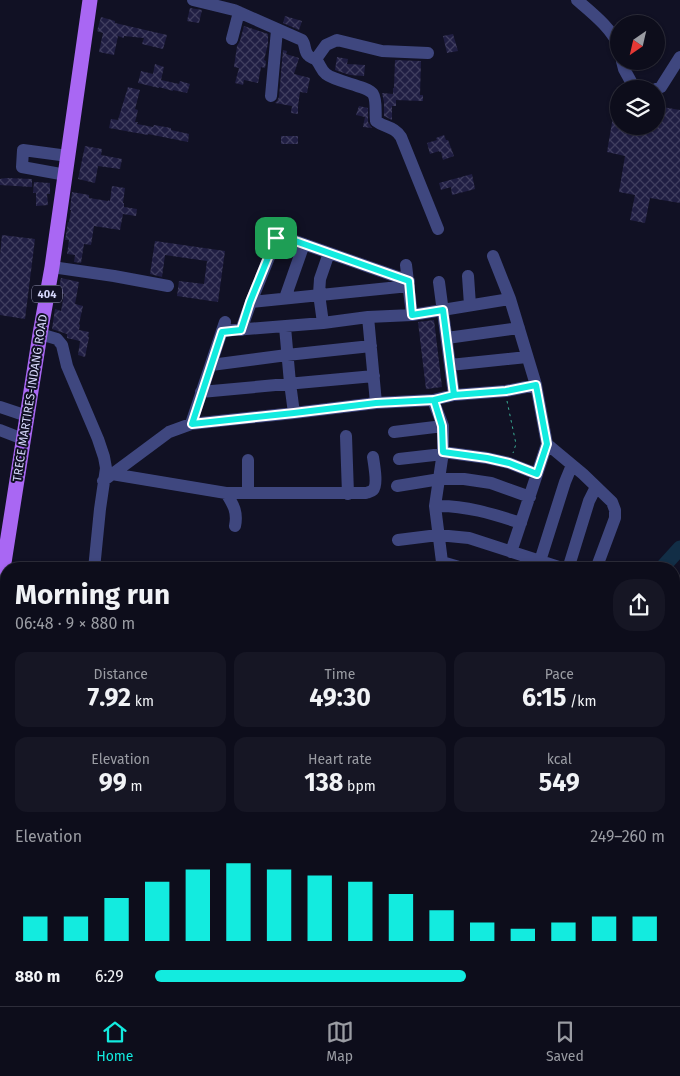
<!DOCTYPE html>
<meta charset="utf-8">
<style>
:root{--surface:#0d0d1b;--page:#161624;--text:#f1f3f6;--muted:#9a9ca3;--line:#2d2d3a;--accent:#13ebdf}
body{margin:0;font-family:"Fira Sans",sans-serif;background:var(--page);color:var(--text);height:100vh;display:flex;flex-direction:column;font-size:19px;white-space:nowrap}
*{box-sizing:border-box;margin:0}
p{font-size:16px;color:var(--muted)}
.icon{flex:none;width:28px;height:28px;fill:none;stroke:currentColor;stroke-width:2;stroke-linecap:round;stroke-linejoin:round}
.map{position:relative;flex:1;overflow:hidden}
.details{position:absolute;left:0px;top:562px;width:680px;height:444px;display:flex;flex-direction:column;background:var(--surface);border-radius:20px 20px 0 0;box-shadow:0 1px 4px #0004,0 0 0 1px var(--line)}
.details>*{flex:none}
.needle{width:32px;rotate:214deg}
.controls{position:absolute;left:610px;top:15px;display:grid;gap:10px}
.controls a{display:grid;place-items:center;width:55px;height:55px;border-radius:50%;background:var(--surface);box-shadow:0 1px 4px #0004,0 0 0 1px var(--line);font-size:25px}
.pin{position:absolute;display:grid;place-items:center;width:42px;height:42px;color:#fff;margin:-21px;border-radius:10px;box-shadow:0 2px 8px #0006}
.round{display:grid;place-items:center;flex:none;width:52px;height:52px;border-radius:20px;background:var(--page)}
.overview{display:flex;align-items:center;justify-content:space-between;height:85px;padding:0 15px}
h1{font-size:28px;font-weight:700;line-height:38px}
.figures{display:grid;grid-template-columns:repeat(3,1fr);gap:8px;height:85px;padding:5px 15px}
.figures div{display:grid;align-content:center;border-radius:12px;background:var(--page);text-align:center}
.figures b{font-size:25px;font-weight:700}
.figures small{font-size:14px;font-weight:400}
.figures p{font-size:14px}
.chart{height:140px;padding:10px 15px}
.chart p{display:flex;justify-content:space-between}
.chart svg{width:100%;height:90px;margin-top:5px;stroke:var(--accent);stroke-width:6}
ul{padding:0 15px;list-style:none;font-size:16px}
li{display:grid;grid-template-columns:80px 60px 1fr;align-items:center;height:38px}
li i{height:12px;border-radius:6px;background:var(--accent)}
.tabs{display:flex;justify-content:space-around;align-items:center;height:70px;border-top:1px solid var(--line);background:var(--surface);font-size:14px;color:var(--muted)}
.tabs a{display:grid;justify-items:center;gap:2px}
.tabs .on{color:var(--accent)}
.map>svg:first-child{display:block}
</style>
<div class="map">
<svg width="680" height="1006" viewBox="0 0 680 1006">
<defs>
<pattern id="forest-crowns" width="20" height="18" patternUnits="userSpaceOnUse" patternTransform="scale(1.25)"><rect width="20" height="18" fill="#142d29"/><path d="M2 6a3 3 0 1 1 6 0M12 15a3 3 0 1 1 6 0" fill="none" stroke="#354b49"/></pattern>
<pattern id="cemetery-stones" width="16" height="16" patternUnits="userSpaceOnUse" patternTransform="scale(1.25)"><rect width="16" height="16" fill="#142d29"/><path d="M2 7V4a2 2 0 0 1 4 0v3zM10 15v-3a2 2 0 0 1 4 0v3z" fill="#354b49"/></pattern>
<pattern id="building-cross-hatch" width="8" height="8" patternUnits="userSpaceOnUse" patternTransform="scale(1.25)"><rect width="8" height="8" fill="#201e43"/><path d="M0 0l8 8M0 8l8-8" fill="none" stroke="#403e5f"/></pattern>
</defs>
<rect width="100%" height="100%" fill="#111124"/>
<path fill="url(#forest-crowns)" d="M360,1000h80l1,6h-79z"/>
<path fill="url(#cemetery-stones)" d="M56,1000h304l2,6h-286z"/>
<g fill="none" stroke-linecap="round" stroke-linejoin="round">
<path stroke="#122e46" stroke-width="15" d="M661,569l19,-21
M382,1006l4,-6"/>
</g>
<path fill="url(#building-cross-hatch)" d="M190,8l12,2 -3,13 -12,-2z
M285,16l17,5 -3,9 -16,-7z
M101,17l14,4v2l52,12 -4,14 -21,-5 2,-6 -20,-2v2l-6,-2 -4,19 -15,-3 4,-19 -6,-2z
M244,26l24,8v10l-4,16 2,1 -1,7 -4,-1 -3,16 -14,-3 -1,5 -8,-2 4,-15 -5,-1 3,-21 3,-5z
M453,34l5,17 -11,2 -4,-17z
M283,50l4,1 -1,3 13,4 -5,16 16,4 -3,15 -7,-1 -2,14v8l-7,-1 1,-7 -17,-3 2,-2 2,-4z
M337,57l11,2 -1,5 18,1 -1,11 -14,-1 -15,-5z
M395,60l26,1 -1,34h3v6l-27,-1v6h-4v14l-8,-4v-14l-2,-9 11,1v-6h1z
M155,64l9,3 -3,13 18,4 1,-3 10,3 -3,9 -14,-3v1l-14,-4v1l-21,-5 3,-12 12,3z
M128,87l12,3 -5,19 3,1 -3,12h3l-1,2 16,3 1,-2 17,3v2l18,4 -1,8 -40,-8v1l-39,-7 2,-9 7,1z
M615,105h4v21h37v-20l24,4v93l-30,-5 -5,25 -15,-3 5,-25 -16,-3 6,-36 -18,-4z
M359,106l9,2v14l4,6 -9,-1 2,-10 -9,-2z
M444,135l2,5h2l6,16 -11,4 -2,-8h-2v-1l-9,3 -3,-11 10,-3 -1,-2z
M281,136h17v8h-17z
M85,146l17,3 -1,6 21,4 -2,10 -22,-3 -3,17 -17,-4z
M472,174l3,15 -23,6 -1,-8 -10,3 -2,-7z
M6,178l26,1v8l-32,-2v-6z
M34,182l16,1v11h-3l1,11 -12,1v-13h-3z
M112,186l13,2 -2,15h1v4l13,2 -1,7 -13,-2 -3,16 -26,-4 -3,19 -7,-1 -3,19 -7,-1 1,-7 -8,-1 2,-14h-4l3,-18 1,1 2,-13h-1l2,-18 17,3v3l19,3v-1l2,1z
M2,235l33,4 -10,80 -25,-4v-60z
M155,241l70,10 -7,51 -41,-6 2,-15 25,3 3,-23 -42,-6 -3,22 -12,-3z
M61,278l18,4 -4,22 8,2 -4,18 1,1 -1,5 10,2 -1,5h1l-4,20 -7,-2 2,-14 -13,-3v-4l-15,-5 3,-20 6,2 3,-17 -6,-1z
M434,320l8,67 -16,2 -8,-67z"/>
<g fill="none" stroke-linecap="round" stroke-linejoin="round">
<path stroke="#39ad94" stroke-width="1" stroke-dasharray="2.5 4" stroke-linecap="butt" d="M507,401l9,43 -3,9"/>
<path stroke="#3f477f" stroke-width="12" d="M193,0l41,10 68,30c4,5 2,11 6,15 2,3 7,3 9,6 4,5 4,9 9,13 10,8 42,12 47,20 4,6 2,19 3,27 9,7 18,5 25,16l37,92
M577,0c14,12 37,30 42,48
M232,39l7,-27
M316,59l10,-14 11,-5 45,11 46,2
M622,61l2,8 11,20
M656,89l5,-2 19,-30
M271,96l6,-66
M66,175l-44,-8 1,-17 45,6
M493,256l17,43 26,86 11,59 36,30 29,28 3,8v8l-19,51
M406,265l6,50
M52,267l62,9 54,10
M468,276l2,29
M439,282l15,113
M285,298l19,-54
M251,302l158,-16
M368,317l8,86
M323,323l-4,-29 1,-15 9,-26
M285,327l5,56 4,30
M241,330l10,-28 27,-67 131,46
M222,331l101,-8 45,-6 44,-2 98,-16
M40,334l17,5 5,6 5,21 31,73 6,18 2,11 -6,41 -6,60
M447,338l72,-10
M211,365l76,-10 84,-9
M450,365l77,-8
M201,392l173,-16
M433,400l10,26v26l-8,54 7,56 -3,7
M0,407l27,9
M191,424l34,-102
M0,430l23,9
M394,432l49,-6
M346,436l2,58
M443,452l44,6 22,5 28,11
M399,459l44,-5
M112,474l114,19h140c2,-1 5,-1 7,-3 5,-5 1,-26 0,-33
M103,481l66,-49 22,-8 103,-11 82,-10 57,-3 21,-5 52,-4 30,-6
M397,486l43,-7h24l27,4 39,14
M226,493c7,11 12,19 9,33
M248,493v-33
M435,506c30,-1 58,8 86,17
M398,540l40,-5 31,3 96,31
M511,552l36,-108
M540,561l25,-79 7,-17
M442,562l24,7
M568,569l21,-68 7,-14
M0,785l6,2
M321,1000v6
M493,1000l9,6
M39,1006l1,-6
M147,1006v-6"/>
<path stroke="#a967f3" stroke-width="15" d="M0,588l40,-254 12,-67 38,-267"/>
</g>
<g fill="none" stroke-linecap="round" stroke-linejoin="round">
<defs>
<path id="route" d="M276,238l-26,64 -9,28 -19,2 -30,92 102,-11 82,-10 58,-3 20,-5 52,-4 30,-6 11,59 -10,30 -28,-11 -22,-5 -44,-6 -1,-26 -8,-26 20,-5 -11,-85 -31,5 -3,-34 -128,-45 -3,-1 -2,3"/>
</defs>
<use href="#route" stroke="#fff" stroke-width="10"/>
<use href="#route" stroke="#13ebdf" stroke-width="6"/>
</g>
<g text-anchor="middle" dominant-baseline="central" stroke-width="4" stroke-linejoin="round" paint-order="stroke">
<rect fill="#111124" stroke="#9c9cbb" stroke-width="1" x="32" y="285.5" width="30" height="17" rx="4"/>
<g font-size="11" font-weight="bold" fill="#d7d8fc">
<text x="47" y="294">404</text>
</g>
<g font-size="12" fill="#d7d8fc" stroke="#111124">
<text transform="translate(30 398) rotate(-81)">TRECE MARTIRES-INDANG ROAD</text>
</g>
</g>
</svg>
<div class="controls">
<a><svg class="needle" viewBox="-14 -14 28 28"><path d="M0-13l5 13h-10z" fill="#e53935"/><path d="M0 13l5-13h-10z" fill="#9a9ca3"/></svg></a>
<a><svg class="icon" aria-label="layers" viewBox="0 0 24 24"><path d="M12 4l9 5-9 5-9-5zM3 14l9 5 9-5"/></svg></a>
</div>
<div class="pin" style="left:276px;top:238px;background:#1e9e55"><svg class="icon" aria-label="arrive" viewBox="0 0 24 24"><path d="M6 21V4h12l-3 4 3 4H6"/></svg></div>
<section class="details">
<div class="overview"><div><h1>Morning run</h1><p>06:48 · 9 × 880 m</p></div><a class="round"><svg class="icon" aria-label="share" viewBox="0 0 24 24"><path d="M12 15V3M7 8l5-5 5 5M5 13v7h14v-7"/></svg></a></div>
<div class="figures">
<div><p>Distance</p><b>7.92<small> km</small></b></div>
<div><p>Time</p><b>49:30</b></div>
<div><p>Pace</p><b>6:15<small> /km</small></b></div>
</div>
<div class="figures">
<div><p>Elevation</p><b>99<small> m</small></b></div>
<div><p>Heart rate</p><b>138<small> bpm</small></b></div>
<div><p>kcal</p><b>549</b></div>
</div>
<div class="chart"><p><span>Elevation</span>249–260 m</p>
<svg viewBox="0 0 160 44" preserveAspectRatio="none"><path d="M5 44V32M15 44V32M25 44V23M35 44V15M45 44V9M55 44V6M65 44V9M75 44V12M85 44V15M95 44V21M105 44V29M115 44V35M125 44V38M135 44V35M145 44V32M155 44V32"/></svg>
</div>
<ul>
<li><b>880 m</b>6:29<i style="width:61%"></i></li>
</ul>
</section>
</div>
<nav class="tabs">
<a class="on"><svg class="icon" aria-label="home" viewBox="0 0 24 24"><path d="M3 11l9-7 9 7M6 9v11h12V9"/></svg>Home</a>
<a><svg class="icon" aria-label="map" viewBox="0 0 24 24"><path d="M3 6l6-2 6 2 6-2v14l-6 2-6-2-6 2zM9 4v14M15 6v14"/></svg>Map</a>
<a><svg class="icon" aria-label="saved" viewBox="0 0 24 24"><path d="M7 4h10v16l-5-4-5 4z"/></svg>Saved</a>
</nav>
